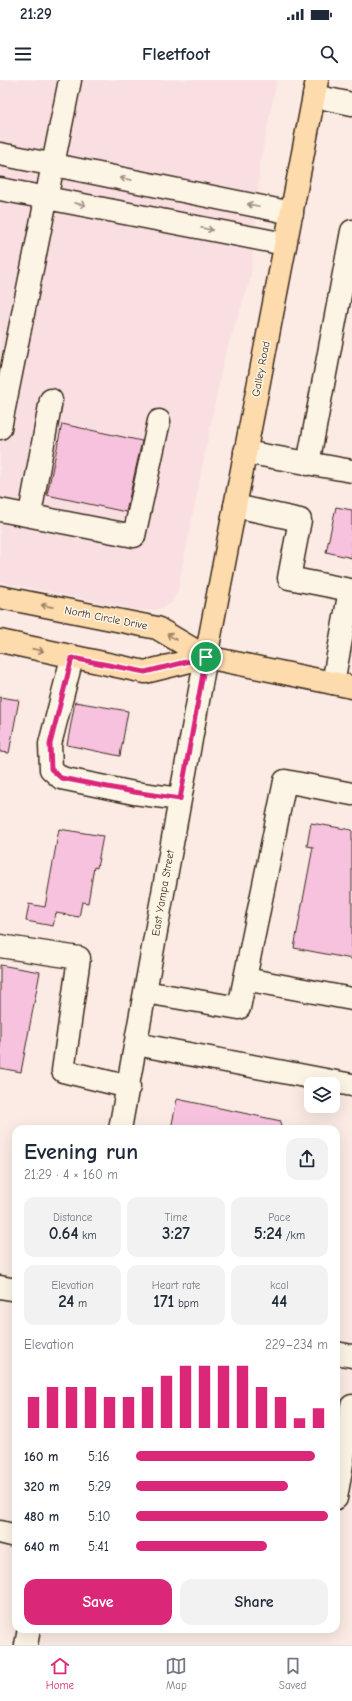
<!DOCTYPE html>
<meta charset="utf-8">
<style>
:root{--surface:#fff;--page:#f2f2f3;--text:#1f2937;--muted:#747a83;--line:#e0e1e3;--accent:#db2777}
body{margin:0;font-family:"Comic Neue",sans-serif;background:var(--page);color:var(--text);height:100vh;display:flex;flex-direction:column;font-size:15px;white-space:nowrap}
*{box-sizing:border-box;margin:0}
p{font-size:13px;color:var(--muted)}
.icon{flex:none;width:22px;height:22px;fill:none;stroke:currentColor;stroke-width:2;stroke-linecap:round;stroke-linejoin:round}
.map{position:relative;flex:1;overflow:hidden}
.drawer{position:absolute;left:12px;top:1045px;width:328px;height:508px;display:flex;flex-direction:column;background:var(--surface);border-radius:12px;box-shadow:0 4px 16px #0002}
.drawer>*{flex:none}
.tools{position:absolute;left:304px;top:997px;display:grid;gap:8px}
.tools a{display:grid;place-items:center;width:36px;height:36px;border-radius:8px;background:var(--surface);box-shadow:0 4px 16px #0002;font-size:20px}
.pin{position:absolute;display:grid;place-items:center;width:34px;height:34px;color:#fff;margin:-17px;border:2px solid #fff;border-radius:50%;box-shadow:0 1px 4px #0007}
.round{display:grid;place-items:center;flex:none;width:42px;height:42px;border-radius:12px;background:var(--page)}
.summary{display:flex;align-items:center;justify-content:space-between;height:68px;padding:0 12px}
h1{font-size:22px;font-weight:700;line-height:30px}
.figures{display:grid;grid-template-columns:repeat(3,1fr);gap:6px;height:68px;padding:4px 12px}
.figures div{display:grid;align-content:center;border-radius:10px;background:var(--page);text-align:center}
.figures b{font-size:17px;font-weight:700}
.figures small{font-size:11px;font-weight:400}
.figures p{font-size:11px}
.chart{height:112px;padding:8px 12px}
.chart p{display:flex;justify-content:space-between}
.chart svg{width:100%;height:72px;margin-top:4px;stroke:var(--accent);stroke-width:6}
.button{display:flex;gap:8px;margin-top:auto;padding:8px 12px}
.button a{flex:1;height:46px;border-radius:12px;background:var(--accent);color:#fff;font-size:16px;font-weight:700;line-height:46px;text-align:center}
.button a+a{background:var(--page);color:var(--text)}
ul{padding:0 12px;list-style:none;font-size:13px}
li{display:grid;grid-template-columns:64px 48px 1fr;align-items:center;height:30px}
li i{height:10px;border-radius:5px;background:var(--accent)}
.status{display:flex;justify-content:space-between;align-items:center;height:28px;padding:0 20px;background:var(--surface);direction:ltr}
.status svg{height:11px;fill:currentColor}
header{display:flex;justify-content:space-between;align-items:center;height:52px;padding:0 12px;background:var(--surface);font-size:18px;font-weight:700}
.menu{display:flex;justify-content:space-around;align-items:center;height:56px;border-top:1px solid var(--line);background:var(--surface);font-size:11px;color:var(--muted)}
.menu a{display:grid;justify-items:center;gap:2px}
.menu .on{color:var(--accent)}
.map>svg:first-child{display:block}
</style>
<div class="status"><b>21:29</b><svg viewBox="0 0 49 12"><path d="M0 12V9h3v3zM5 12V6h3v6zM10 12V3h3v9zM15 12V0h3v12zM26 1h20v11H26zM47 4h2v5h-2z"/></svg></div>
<header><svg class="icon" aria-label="menu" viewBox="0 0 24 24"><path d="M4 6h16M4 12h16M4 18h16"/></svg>Fleetfoot<svg class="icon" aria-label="search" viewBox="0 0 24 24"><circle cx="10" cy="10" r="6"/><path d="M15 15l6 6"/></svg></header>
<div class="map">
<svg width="352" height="1565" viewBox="0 0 352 1565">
<rect width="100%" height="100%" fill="#fbebe4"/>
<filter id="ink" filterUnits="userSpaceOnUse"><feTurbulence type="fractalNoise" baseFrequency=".025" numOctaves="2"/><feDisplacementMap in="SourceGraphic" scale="8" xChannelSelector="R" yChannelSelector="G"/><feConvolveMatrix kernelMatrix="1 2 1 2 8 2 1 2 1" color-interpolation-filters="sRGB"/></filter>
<g filter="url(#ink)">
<path fill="#fadfe2" d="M0,0h277l-17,84 -9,113 -27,81 -47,236 -7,10 -11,5 -17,2 -142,-29z"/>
<path fill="#f7c2de" stroke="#3b2a1e" d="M62,344l80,17 -16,71 -79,-17z
M336,427l16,3v48l-26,-6z
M0,617l19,3 -10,53 -9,-1z
M75,622l53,9 -8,45 -53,-11z
M311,743l41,7v129l-58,-11 19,-101 -6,-1z
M59,749l44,7 -6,32 -3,-1 -6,36 -6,-1 -3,15 -23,-4 -3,13 -27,-5 3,-17 16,3z
M0,885l40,7 -19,100 -21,-4z
M177,1019l104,22 -1,8h-109z"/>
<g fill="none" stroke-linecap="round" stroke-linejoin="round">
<defs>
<path id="minor" d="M314,16l38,8
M0,74l292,59
M0,109l285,55
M0,348l70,-348
M245,372l107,19
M308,384l44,-233
M235,426l65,14 -11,58 61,12 -17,93
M0,430l134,26 25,-115
M30,434l21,-114
M72,578l-22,86 1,25 10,9 73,15 46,6
M0,866l79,12 -16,113 66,16
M245,899l107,20
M145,912l94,16 46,-227 67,13
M136,964l216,41
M120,1049l86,-472
M0,1207l16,3
M336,1273l16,3
M336,1418l16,-92
M0,1452l16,4
M26,1565l3,-16"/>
<path id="major" d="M0,517l157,31 49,29 146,30
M0,561l145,31 61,-15
M206,577l111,-577"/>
</defs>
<use href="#minor" stroke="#3b2a1e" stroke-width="25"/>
<use href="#major" stroke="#3b2a1e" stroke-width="25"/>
<use href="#minor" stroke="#fcf5e5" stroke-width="22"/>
<use href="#major" stroke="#fedbac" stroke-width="22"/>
</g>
<defs><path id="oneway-shaft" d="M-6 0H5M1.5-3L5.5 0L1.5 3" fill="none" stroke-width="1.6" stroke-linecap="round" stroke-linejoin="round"/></defs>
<g stroke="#9c9082">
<use href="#oneway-shaft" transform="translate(126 99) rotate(-169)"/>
<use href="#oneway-shaft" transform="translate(80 124) rotate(11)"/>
<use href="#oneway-shaft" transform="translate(253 125) rotate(-168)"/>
<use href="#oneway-shaft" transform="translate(207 149) rotate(11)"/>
</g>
<g stroke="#9c8265">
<use href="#oneway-shaft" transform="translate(47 526) rotate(-169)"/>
<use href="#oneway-shaft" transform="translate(172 557) rotate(-149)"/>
<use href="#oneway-shaft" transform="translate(38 570) rotate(13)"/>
</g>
</g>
<g fill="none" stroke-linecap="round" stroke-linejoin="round" filter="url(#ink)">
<defs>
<path id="route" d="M206,577l-26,142 -46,-7 -73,-14 -10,-9 -1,-25 22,-86 73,14z"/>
</defs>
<use href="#route" stroke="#fff" stroke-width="8"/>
<use href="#route" stroke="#db2777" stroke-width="5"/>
</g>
<g text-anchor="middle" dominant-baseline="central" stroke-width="3" stroke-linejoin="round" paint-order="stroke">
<g font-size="11" fill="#3b2a1e" stroke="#fcf5e5">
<text transform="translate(261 289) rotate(-79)">Galley Road</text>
<text transform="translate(106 538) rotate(11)">North Circle Drive</text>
<text transform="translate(163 813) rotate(-80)">East Yampa Street</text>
</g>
</g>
</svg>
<div class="tools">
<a><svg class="icon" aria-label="layers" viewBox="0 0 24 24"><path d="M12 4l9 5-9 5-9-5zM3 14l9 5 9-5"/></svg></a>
</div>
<div class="pin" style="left:206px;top:577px;background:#1e9e55"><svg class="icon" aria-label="arrive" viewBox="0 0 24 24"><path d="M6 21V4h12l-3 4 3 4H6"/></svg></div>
<section class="drawer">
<div class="summary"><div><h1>Evening run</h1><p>21:29 · 4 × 160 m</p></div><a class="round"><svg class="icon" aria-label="share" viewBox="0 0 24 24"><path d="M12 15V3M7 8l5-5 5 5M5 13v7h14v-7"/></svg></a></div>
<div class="figures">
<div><p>Distance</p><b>0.64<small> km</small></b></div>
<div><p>Time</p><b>3:27</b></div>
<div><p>Pace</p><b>5:24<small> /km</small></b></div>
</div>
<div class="figures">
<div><p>Elevation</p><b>24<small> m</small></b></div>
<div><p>Heart rate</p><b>171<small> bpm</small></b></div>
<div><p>kcal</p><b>44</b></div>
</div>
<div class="chart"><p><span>Elevation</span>229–234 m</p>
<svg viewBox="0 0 160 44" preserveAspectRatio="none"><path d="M5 44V25M15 44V19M25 44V19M35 44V19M45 44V25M55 44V25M65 44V19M75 44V12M85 44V6M95 44V6M105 44V6M115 44V6M125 44V19M135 44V25M145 44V38M155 44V32"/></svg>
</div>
<ul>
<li><b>160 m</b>5:16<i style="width:93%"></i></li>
<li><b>320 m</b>5:29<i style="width:79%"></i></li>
<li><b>480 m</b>5:10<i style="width:100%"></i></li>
<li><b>640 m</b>5:41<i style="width:68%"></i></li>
</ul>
<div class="button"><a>Save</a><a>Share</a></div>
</section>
</div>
<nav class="menu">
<a class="on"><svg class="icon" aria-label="home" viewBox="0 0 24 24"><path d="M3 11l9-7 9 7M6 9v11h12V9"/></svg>Home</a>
<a><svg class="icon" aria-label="map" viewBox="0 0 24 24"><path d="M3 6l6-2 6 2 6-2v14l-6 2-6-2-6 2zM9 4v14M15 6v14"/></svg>Map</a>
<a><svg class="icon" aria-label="saved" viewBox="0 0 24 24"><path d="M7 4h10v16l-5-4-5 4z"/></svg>Saved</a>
</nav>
